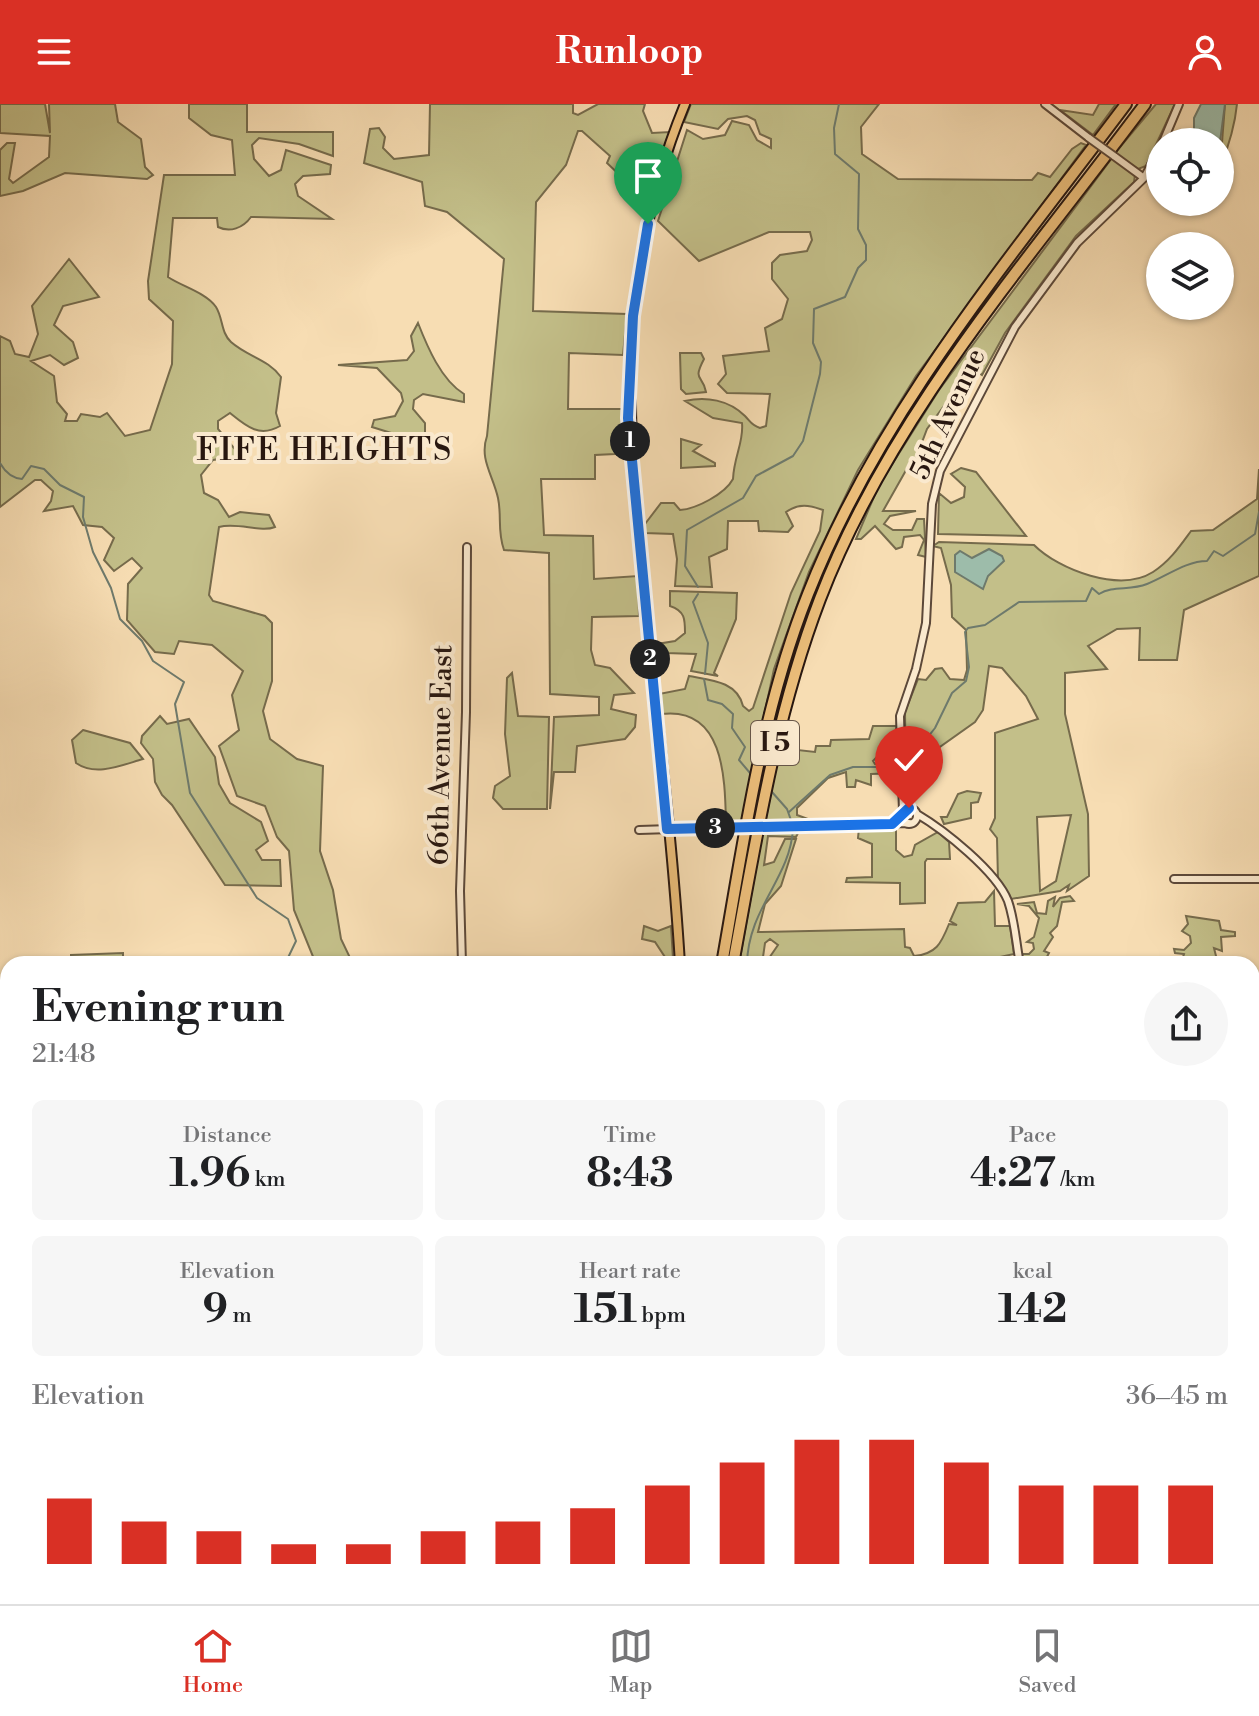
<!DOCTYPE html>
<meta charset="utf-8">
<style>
:root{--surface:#fff;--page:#f6f6f6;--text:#202124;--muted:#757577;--line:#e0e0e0;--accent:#d93025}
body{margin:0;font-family:"Libre Bodoni",serif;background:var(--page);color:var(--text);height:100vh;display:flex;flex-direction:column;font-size:30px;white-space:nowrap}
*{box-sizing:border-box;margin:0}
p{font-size:26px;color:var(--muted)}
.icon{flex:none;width:44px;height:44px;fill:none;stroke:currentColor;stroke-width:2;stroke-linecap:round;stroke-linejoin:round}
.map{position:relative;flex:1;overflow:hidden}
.drawer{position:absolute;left:0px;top:852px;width:1260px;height:648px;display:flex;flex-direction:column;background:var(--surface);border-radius:24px 24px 0 0;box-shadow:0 2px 6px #0004}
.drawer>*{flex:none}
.tools{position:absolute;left:1146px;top:24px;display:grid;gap:16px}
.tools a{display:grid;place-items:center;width:88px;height:88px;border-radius:50%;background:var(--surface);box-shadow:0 2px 6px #0004;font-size:40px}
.pin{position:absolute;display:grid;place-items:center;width:68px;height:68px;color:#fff;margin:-82px -34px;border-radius:50% 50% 50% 0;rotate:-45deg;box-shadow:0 0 8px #0007}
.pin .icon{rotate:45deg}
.km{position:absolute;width:40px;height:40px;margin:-20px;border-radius:50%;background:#222;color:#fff;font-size:22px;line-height:40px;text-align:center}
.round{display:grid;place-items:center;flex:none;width:84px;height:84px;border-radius:42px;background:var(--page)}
.summary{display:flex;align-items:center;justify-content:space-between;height:136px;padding:0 32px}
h1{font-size:44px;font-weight:700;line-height:60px}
.metrics{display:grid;grid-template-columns:repeat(3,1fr);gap:12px;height:136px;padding:8px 32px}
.metrics div{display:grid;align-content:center;border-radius:12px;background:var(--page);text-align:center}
.metrics b{font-size:40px;font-weight:700}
.metrics small{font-size:22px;font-weight:400}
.metrics p{font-size:22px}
.chart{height:224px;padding:16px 32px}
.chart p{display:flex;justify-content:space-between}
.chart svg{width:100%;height:144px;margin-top:8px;stroke:var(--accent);stroke-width:6}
header{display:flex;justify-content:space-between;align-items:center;height:104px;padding:0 32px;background:var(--accent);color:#fff;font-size:36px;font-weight:700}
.tab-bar{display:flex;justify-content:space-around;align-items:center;height:112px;border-top:2px solid var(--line);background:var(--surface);font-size:22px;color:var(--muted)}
.tab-bar a{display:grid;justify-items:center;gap:4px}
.tab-bar .selected{color:var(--accent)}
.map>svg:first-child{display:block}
</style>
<header><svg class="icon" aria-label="menu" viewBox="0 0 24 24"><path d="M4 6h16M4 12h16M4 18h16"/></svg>Runloop<svg class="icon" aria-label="person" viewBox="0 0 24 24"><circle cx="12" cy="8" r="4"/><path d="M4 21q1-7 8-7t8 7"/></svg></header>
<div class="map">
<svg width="1259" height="1500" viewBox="0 0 1259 1500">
<rect width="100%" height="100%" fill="#f7ddb3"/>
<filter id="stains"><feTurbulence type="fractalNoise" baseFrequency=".0025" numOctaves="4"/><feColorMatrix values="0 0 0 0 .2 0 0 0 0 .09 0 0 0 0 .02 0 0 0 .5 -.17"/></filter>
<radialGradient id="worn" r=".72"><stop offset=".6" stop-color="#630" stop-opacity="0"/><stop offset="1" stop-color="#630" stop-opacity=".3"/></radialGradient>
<path fill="#c3bf89" stroke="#766b4c" stroke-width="2" fill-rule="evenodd" d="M0,0h45l5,29 -1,-29h66l3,18 23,17 4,28 8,8 -6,4 -82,-6 -42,18 -23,5v-46l7,-7h8l-6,36 4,4 36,-26 1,-21 -50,-3z
M189,0h58v28h86v24l-34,-12 -40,-6 -7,7 2,14 15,17 12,-6 5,-20 45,15 -1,9 -27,2 -8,8 3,12 34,23 -81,-2c-8,11 -21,16 -33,10l-1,-9h-44l-5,59c13,9 39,16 48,30 7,11 5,26 15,35 17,15 37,17 50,35l-5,36 4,13c-21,12 -34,0 -50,-13l-12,8v8l26,31 -8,3 -10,-5 -13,2 -12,15 3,18 14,7 11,17 11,-5 29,3 6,12c-14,6 -37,-5 -56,0l-10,68 4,6 52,15 7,7v58l-9,30 7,28 27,20 26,7 -3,85 13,39 8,49 12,25h-37l-22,-54 -5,-59 -12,-14 -12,-31 -28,-10 -18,-50 20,-16 -7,-35 11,-24 -31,-26 -33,-4 -5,13 -19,-2 -28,-32 1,-36 14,-16 -10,-10 -18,13 -10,-11 10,-22 -12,-11 -19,-2 -10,-19 -29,5 7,-10 2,-10 -12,-11h-6l-35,27v-171l10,5 5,13 14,3 9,-23 -6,-28 37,-47 30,38 -36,9 -9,19 19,17 5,16 -14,7 -14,-10 -19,6 23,15 3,26 10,12 -2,7h12l4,-7 19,3 7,-4 18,23 25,-6 22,-66 1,-43 -24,-22 -1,-18 16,-106h71l-3,-35 -21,-5 -22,-17z
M430,0h143v9l5,2 20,-11h47l-2,7 9,22 18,-1 -22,70 -41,-39 3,-7 -28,-25h-4l-12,34 -30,37 -3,109 94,3 -4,41 -54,-2 -1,56h55l-2,32 -6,13 -20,1v24h-54l3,56 49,1 1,43 44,-3 1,40 -47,1 -1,33 4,15 15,3 24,25 -20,2 -3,14 25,6 -1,12 -10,12 -48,7 -2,26h-21l-4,37 4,-92 45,-2v-18l-49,-3 -1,-141 -45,-3c-7,-20 -2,-33 -6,-52 -5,-23 -19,-39 -11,-62l17,-177 -57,-47 -22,-6 -3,-24 -58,-19 6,-34 9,-1 6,9 -2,11 11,11 35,-4z
M691,0h188l-18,23 1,27 36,25 134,1 6,-7 12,4 22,-28 9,-6 5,2 -170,231 -58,94 -49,102 -35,97 -33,154 -15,1c-1,-47 -2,-118 -65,-110l-2,-20 26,-5 4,-13c21,4 48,5 54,30l6,5 4,-3 38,-115 29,-62 3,-21c-14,-5 -24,-7 -37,2l7,14 -5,6 -29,-1 -1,-10h-30l-1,28 -18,8 3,30 -37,-1 2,-27 -4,-25 -28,-1v-9l16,-21h13l6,7c16,-1 45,-16 53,-31 1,-23 11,-37 9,-56l-29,-5 -28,-17c21,-5 44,-1 60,15 6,6 6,9 15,12l6,-2 4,-32 -43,-1 -9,-9 8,-10 -3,-18 46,-5 -4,-23 17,-9 6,-20 -16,-20v-16l8,-8 27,-4 5,-11 -2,-8h-41l-70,29 -41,-40 29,-91 16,9 22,-4 7,-14 17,4 8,15 14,8v-9l-11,-5 -5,-14 -8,-4 -19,3 -10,10 -34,-7z
M1099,0h17l-23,31 -33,-25 33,5z
M1156,0h19l-29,62 -8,3 -23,-16z
M1225,0h12c-2,21 -9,44 -17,64z
M1112,54l23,17 -1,7 -58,54 -71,97 -23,42 -10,-7 -45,61 -14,37 -4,-1 -26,46h33l-26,5 -6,8 9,6h19l5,-11h7l2,38 -8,-2 6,-15 -4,-5 -16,2 -2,10 -6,2 -21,-23 -14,13h-5l23,-54 60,-95z
M1044,122l-129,180 -74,128 26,-55 47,-77z
M418,219c9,23 23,57 46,71v8l-41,-8 -9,6 -1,9 12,14v15l-5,4 -48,-15 2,-7 21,-4 8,-15 -2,-8 -24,-25 -39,-3 69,-5 7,-9 -3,-15z
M701,249l3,6c-12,23 -1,15 2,33l-20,2 -5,-5 -1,-36z
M681,335l20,6 -8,6 22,12v3l-34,2z
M961,364l15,4 50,64 -88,-2 1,-41 12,10 13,-6 1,-10 -14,-13z
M1259,365v107l-75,34 -7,50h-38l1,-32 -23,1 -29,17 19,23 -42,4v41l23,100 1,62 -22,15 2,-6 -9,6 -49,8 -13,-19 -1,-42 -7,-9 5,-11v-85l43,-14 -12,-23 -24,-28 -13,-2 -6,44 -8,12 -52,37 -15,30 -2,-7 -1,-70 13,-33 8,1 9,-11 7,-1 8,11 14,1 3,-10 -1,-40 -14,-13 -1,-32 -10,-37 -8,-2 6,-4 95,3c25,25 86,48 119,27 17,-11 27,-26 38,-41l22,-1 44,-31zM1071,711l-15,66 -16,10 -3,-74z
M670,487l67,2 -1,26 -22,54 4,3 -27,-5 5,-17 -30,-1 -9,-9 18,-3 10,-8c0,-14 0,-22 -15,-27z
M512,569l6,43 31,1 -2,92h-44l-10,-11 2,-12 15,-10 -5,-42 2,-56z
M160,612l7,8 22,-5 26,38 4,27 11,19 31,19 7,19 -12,9 6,10h18l1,26 -56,-1 -53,-80 -10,-10 -7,-13 -2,-23 -12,-16 1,-7z
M873,622h24l-2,11 -11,4 -3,12 -8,8 2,3h24v9l-28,1v11l-15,-5 -1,7h-8l-1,-15 -18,6 -31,30v7l19,7 -51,1 15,-75 35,4 1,-6h14l1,-6 38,-1z
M83,626l47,13 13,16c-21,6 -47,18 -67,4l-4,-23z
M967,687l14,2 -3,9 -7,1v15l-27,6 -3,-7h6l11,-23z
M896,722v24l8,7 8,-2 3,-10 23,-13 11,10 1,17h-23l-2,3v41l-25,1v-21l-54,-1 1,-4 25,-1v-33l-14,-6 1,-10z
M828,723v4l-30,2 -2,4 -28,-1 -4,29 10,-3 11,-23h11l-15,47 -16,18 -7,28 146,-3 1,18 5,1 4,8c22,-2 27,-12 35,-32l8,1 -7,-4 8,-18 27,-1 9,-11 1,35h15l4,28 -19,4 -1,6h-229l13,-19 -8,-6 -5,4 -3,21h-23l24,-135z
M1070,792l4,5 -12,1 -5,24 -7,7 3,4 -9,14 5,2 -6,11h-22l-1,-10h9l5,-5 -1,-6 -6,-1 7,-5 5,-19 -10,-12 -12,-2 17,-2 3,11 9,1 2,-13 7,-4 -2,10 7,-9z
M1186,812l33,5 2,9 14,2v4l-14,1 1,14 -8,-3 4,16h-42l5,-1 3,-9 -9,-1 -1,-4 10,1 7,-7 -1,-7 -8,-5 6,-7z
M644,822l14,5 13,-5 2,33 -8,-2 -10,-15 -13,-3z
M123,849v11h-52v-9z
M1259,1384v116h-210l-2,-8h205v-107z
M800,1492h54l1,8h-49z
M857,1492h23l16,7 2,-7h140l2,5 -19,3h-163z"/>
<path fill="#9dbcaa" stroke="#6e7a6c" stroke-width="2" d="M1201,0h24l-5,38h-26v-24z
M989,445l13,7 2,5 -16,15 -5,13 -28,-17v-17l5,-4 12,7z"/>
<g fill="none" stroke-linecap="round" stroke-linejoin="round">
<path stroke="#6e7a6c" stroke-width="2" d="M0,359c5,9 11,15 22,16l9,-13 13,3 16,16 24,12 -1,20 10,35 18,36 9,31 22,22 11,20 31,21 -9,22 15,89 67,105 31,21 8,22 -11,23
M698,483l-13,-21 2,-36 56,-32 13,-22 37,-20 10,-15 17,-67 1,-12 -8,-19 1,-34 31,-12 13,-29 8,-8v-15l-8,-16 1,-55 -24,-20 -1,-26 5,-24
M698,490l-5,8 15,41 -3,31
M704,575l4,21 14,4 11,10 -1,14 13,19 -6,13 11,13
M913,652l22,-28 17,-35 14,-12 3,-14 -4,-35 3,-4 17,-3 34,-23 67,-1 6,-13 7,6c14,-9 31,-3 48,-10 20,-8 39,-23 60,-23l7,-10 9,5 32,-22 4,-22
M772,688l15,17 5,14
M789,708l41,-37 23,-8h44
M747,860c1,-56 43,-85 46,-135"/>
<defs>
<path id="tertiary" d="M1045,0l44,34
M1163,38l16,-38
M1114,52l30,22
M901 712a8 8 0 1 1 16 0a8 8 0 1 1-16 0Z
M903,708l-3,-96 16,-47 10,-46 6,-119 8,-33 75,-144 62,-84 67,-65 16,-30
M917,710c27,16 79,57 91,87 7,20 8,43 12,63
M817,721l92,-2
M639,726l97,-3
M1174,775h85
M462,860l-2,-73 6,-179 1,-165
M0,966h8
M1252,1130h7
M1252,1315h7
M0,1432l8,1
M119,1492v8
M1044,1492l2,8
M461,1500v-8"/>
<path id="secondary" d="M1252,903l7,-3
M0,1322h8
M632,1500v-8"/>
<path id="primary" d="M680,860c-7,-115 -21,-231 -33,-345 -20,-182 -34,-341 38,-515
M0,1123h8"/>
<path id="motorway" d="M722,860c22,-124 39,-252 86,-370 72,-183 201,-334 318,-490
M733,860c23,-124 42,-247 87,-365 71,-185 208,-338 325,-495
M0,1169l8,5
M0,1222h8
M0,1233h8
M0,1278l8,-4"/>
</defs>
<use href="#tertiary" stroke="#5c4839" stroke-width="10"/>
<use href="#secondary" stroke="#281710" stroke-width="11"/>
<use href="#primary" stroke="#281710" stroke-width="12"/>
<use href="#motorway" stroke="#281710" stroke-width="14"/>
<use href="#tertiary" stroke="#fae9ce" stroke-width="6"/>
<use href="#secondary" stroke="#fae9ce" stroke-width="7"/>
<use href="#primary" stroke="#ecbe7a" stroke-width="8"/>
<use href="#motorway" stroke="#ecbe7a" stroke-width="10"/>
<defs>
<path id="tertiary-bridge" d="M1089,34l25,18
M736,723l81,-2"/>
</defs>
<use href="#tertiary-bridge" stroke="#5c4839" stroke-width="10" stroke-linecap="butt"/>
<use href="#tertiary-bridge" stroke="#fae9ce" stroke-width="6"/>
</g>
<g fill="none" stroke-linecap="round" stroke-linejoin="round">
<defs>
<path id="route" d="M648,120l-15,92 -5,102 39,411 225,-5 17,-16"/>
</defs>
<use href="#route" stroke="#fff" stroke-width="16"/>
<use href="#route" stroke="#1a73e8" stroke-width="10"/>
</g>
<g text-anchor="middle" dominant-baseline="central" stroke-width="8" stroke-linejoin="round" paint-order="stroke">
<rect fill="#fae9ce" stroke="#675649" stroke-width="2" x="751" y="617" width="48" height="44" rx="6"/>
<g font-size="26" font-weight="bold" fill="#281710">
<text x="775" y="639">I 5</text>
</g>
<g font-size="28" fill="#281710" stroke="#fae9ce">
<text transform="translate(948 310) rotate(-65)">5th Avenue</text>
<text transform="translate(441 651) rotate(-89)">66th Avenue East</text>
</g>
<g font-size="32" letter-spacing="2" fill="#281710" stroke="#fae9ce">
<text x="325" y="346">FIFE HEIGHTS</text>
</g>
</g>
<rect width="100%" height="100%" filter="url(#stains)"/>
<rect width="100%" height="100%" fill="url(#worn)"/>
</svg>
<div class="tools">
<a><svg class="icon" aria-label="locate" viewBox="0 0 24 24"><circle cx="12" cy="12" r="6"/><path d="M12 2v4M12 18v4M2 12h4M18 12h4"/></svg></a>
<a><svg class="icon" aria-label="layers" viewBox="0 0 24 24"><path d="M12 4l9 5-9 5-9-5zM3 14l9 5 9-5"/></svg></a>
</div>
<div class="pin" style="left:648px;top:120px;background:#1e9e55"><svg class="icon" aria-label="arrive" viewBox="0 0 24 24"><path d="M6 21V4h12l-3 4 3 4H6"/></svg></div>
<div class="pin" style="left:909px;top:704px;background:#d93025"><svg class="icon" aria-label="check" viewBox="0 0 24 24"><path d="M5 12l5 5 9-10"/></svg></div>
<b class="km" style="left:630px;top:337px">1</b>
<b class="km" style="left:650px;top:555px">2</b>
<b class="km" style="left:715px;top:724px">3</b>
<section class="drawer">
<div class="summary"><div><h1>Evening run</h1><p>21:48</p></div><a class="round"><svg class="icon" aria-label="share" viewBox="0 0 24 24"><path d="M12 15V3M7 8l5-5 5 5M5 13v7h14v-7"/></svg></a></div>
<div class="metrics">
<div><p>Distance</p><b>1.96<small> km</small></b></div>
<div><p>Time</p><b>8:43</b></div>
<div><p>Pace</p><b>4:27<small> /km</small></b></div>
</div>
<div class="metrics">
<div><p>Elevation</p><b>9<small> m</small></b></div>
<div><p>Heart rate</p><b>151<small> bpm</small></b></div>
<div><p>kcal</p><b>142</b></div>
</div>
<div class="chart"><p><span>Elevation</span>36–45 m</p>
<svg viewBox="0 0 160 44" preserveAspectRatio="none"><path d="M5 44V24M15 44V31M25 44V34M35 44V38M45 44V38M55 44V34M65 44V31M75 44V27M85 44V20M95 44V13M105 44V6M115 44V6M125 44V13M135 44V20M145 44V20M155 44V20"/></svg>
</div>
</section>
</div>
<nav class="tab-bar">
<a class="selected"><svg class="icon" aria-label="home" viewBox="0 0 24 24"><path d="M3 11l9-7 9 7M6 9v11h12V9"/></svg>Home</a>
<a><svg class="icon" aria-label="map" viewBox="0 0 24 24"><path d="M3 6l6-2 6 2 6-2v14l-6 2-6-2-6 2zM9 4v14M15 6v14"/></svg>Map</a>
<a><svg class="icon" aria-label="saved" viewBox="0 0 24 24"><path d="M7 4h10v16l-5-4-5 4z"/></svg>Saved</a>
</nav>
